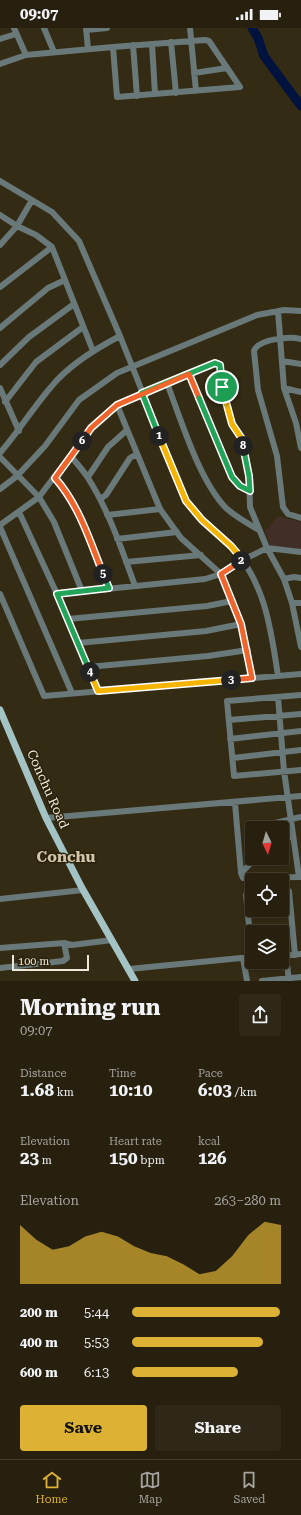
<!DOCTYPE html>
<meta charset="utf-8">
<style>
:root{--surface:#27200f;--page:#2f2818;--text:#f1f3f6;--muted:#a4a39e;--line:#433e2f;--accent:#ddb133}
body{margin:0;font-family:"Roboto Serif",serif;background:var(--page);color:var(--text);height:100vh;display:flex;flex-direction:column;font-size:15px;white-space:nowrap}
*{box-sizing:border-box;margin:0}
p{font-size:13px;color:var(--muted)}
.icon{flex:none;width:22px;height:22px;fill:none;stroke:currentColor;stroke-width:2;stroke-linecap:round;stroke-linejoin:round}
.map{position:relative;height:953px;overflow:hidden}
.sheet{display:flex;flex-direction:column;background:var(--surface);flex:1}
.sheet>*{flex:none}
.needle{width:26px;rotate:175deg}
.buttons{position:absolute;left:245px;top:793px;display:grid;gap:8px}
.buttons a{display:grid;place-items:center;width:44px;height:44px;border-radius:4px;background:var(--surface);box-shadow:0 2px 6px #0003,0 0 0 1px var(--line);font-size:20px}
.scale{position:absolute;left:12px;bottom:10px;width:77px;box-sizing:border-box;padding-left:4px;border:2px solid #ede8da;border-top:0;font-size:11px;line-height:14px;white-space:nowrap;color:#ede8da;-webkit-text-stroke:3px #2a210a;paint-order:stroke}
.pin{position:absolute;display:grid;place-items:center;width:34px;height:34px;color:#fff;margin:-17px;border:2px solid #fff;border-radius:50%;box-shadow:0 1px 4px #0007}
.km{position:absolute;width:20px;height:20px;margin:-10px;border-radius:50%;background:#222;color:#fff;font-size:11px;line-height:20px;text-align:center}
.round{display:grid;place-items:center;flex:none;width:42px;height:42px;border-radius:4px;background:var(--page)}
.head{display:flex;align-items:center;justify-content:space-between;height:68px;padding:0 20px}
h1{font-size:22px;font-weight:700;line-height:30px}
.metrics{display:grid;grid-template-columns:repeat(3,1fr);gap:6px;height:68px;padding:4px 20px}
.metrics div{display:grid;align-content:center}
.metrics b{font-size:17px;font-weight:700}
.metrics small{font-size:11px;font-weight:400}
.metrics p{font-size:11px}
.chart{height:112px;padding:8px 20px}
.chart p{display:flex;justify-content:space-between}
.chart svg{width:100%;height:72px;margin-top:4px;fill:var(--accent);opacity:.7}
.primary-button{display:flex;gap:8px;margin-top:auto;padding:8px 20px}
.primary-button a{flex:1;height:46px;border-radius:4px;background:var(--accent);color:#111;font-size:16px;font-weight:700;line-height:46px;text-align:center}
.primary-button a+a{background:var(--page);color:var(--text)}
ul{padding:0 20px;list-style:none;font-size:13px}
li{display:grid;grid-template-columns:64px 48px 1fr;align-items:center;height:30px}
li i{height:10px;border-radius:5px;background:var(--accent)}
.status{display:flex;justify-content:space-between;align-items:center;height:28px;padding:0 20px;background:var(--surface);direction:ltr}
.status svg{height:11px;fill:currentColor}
.dock{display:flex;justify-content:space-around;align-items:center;height:56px;border-top:1px solid var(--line);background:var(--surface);font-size:11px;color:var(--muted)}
.dock a{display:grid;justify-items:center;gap:2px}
.dock .on{color:var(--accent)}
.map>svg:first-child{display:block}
</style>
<div class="status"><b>09:07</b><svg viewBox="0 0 49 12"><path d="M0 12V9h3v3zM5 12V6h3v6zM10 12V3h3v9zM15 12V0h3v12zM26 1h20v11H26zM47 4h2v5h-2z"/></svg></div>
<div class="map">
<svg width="301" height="953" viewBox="0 0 301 953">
<rect width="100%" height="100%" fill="#342b14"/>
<path fill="#412f27" d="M278,488l23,6v28l-31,-5 -5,-13z"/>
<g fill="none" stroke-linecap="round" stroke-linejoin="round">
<path stroke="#00133e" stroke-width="9" d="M252,0l6,10 6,18 37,50"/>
<path stroke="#697878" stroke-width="6" d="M14,0l12,27
M44,0l10,24
M86,0l2,21
M190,0l6,63
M86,2l21,-2
M0,11l16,-5
M205,12l4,1 31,46 -123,10 -4,-50z
M171,14l5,51
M152,16l3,50
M133,17l4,51
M0,36l26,-9 87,-8
M194,45l33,-5
M0,153l32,19 -15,26 -17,19
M32,172l20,12 27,29 41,95 66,165c5,6 10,13 15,19 9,9 21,17 30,26 34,36 40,83 47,130
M0,187l17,11 19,9 16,12 41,104
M0,259l52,-40
M278,283l6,77 12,35 5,25
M0,300l48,-40 17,-8
M301,311c-11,-3 -43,0 -47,12l4,39 19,66 6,51 5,7 13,4
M282,333l19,3
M0,337l29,-28 45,-33
M189,346l43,103 8,9 10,5
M167,355c14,37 32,97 59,125 10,9 21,15 33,22
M0,360l19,43
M284,360l17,4
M5,374l31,-40 47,-35
M117,377l43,104 21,29 40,36 20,50 11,54
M0,425c18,-21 33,-45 51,-66 16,-20 46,-39 69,-51
M71,428c5,7 12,14 17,22 21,33 34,72 47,108
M0,429l39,40 15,25 28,69
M88,449l20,-30 19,-17
M55,450c27,30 39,73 54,110
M0,461l17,-13 28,-30 34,-46 38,-27 140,-58 27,-5 17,1
M100,471l6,-4 24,-37 7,-4
M19,484l38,82 41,97
M107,487l53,-6
M0,497l39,-28 52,-69 26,-23 94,-41 7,-1 2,2 3,22 9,37 10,15 7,37 1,31 17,41 17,31 8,24 9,44
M0,499l72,166
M117,511l60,-7
M126,534l75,-7
M284,551l10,-2 7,1
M0,566l44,102 257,-22
M57,566l148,-15 16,-5 22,-14 24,-12 34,4
M292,575h9
M68,591l139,-13 25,-5
M78,615l128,-12 35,-7
M88,639l120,-11 40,-6
M301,667l-74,6 7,75 67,-6
M278,669l6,74 15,106
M229,692l72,-6
M230,711l71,-8
M233,730l68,-8
M235,775l6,70 2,5 58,-1
M46,790l255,-22
M253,800l48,-11
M282,811l11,-3
M241,845l15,-15
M282,864l7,-1 6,64
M252,866l-6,1 6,61
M0,871l83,-9
M248,887l43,-4
M282,906l11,-1
M0,920l64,-5 8,2 40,-5
M286,927l3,26
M282,928l19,-2
M243,930l4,23
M0,940l63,-7 4,-3 -3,-15
M129,941l112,-11 11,1
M262,953l39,-4"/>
<path stroke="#a4c3c5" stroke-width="7" d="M0,682l46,108 36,70 53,93"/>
</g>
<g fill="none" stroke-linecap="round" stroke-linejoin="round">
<defs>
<path id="split-1" d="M159,408l-17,-43 73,-30 5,2 2,22"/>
<path id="split-2" d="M159,408l27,65 16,19 29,26 12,14 -2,1"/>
<path id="split-3" d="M231,652l21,-2 -11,-54 -20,-50 20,-13"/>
<path id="split-4" d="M90,644l8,19 133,-11"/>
<path id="split-5" d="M90,644l-33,-78 52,-6 -6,-14"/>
<path id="split-6" d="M82,413l-27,37c24,27 35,63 48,96"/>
<path id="split-7" d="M82,413l9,-13 26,-23 72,-31 10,24"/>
<path id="split-8" d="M199,370l33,79 8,9 10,5 -1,-15 -6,-30"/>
<path id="split-9" d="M222,359l10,37 10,15 1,7"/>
</defs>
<use href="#split-1" stroke="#fff" stroke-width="8"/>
<use href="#split-2" stroke="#fff" stroke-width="8"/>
<use href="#split-3" stroke="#fff" stroke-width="8"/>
<use href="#split-4" stroke="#fff" stroke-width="8"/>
<use href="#split-5" stroke="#fff" stroke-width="8"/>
<use href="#split-6" stroke="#fff" stroke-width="8"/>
<use href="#split-7" stroke="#fff" stroke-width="8"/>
<use href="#split-8" stroke="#fff" stroke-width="8"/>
<use href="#split-9" stroke="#fff" stroke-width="8"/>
<use href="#split-1" stroke="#22a559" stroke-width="5"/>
<use href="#split-2" stroke="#f5b400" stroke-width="5"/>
<use href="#split-3" stroke="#f0652b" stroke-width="5"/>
<use href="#split-4" stroke="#f5b400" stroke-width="5"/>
<use href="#split-5" stroke="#22a559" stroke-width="5"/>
<use href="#split-6" stroke="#f0652b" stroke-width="5"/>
<use href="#split-7" stroke="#f0652b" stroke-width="5"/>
<use href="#split-8" stroke="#22a559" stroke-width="5"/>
<use href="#split-9" stroke="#f5b400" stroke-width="5"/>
</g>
<g text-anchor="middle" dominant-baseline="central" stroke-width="3" stroke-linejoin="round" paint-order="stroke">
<g font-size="13" fill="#ede8da" stroke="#2a210a">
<text transform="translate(48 761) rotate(66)">Conchu Road</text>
</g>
<g font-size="15" font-weight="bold" fill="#d1c6ab" stroke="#2a210a">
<text x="66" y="829">Conchu</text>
</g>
</g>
</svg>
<div class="buttons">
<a><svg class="needle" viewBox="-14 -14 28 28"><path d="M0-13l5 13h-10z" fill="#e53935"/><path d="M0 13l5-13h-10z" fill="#a4a39e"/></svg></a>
<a><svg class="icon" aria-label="locate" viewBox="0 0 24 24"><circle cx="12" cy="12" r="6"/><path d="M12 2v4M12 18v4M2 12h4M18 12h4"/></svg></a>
<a><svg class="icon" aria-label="layers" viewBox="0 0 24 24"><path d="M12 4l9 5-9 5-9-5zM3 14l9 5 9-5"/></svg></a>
</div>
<div class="scale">100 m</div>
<div class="pin" style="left:222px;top:359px;background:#1e9e55"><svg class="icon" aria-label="arrive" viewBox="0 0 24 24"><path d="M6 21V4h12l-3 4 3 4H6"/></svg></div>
<b class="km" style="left:159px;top:408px">1</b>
<b class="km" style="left:241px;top:533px">2</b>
<b class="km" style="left:231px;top:652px">3</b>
<b class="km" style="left:90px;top:644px">4</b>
<b class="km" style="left:103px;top:546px">5</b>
<b class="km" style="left:82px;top:413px">6</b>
<b class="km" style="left:243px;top:418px">8</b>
</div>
<section class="sheet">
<div class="head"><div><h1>Morning run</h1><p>09:07</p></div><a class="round"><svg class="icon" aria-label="share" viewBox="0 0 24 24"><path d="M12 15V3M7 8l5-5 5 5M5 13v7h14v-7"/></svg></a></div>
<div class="metrics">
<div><p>Distance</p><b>1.68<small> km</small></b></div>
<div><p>Time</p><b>10:10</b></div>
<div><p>Pace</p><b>6:03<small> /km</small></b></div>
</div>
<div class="metrics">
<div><p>Elevation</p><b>23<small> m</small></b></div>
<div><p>Heart rate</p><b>150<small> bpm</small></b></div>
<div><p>kcal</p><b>126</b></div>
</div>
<div class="chart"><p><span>Elevation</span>263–280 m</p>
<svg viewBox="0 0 160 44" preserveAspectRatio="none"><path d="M0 44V8L10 17L20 23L30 21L40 15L50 12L60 15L70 21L80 25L90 27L100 32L110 38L120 36L130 27L140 14L150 6L160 8V44z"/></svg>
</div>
<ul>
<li><b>200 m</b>5:44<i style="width:99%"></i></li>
<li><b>400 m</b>5:53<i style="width:88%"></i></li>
<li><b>600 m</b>6:13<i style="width:71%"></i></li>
</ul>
<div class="primary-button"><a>Save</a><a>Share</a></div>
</section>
<nav class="dock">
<a class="on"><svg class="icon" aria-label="home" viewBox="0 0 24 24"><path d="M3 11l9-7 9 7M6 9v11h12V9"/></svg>Home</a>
<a><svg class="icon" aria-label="map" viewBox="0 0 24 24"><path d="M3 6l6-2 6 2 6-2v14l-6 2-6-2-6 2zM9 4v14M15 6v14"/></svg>Map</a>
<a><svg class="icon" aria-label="saved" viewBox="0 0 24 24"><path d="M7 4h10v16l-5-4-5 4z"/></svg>Saved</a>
</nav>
